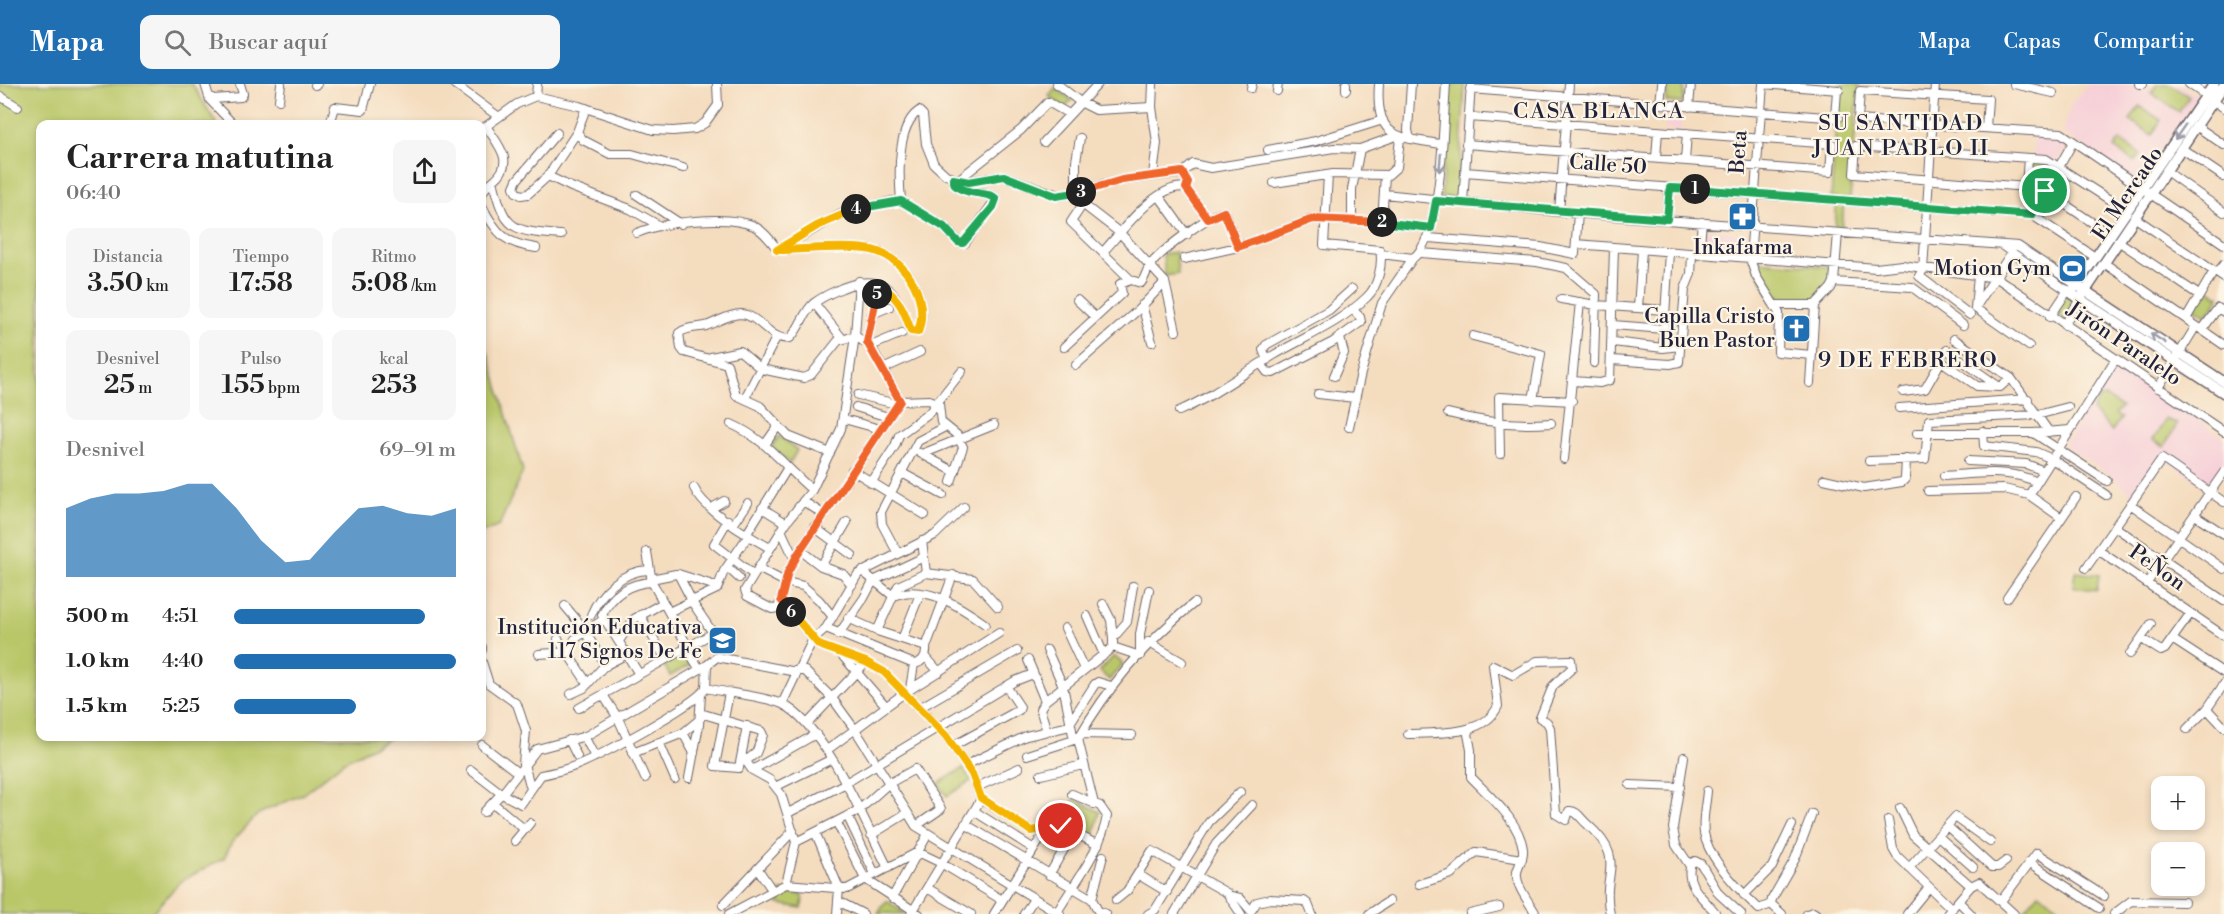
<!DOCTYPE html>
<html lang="es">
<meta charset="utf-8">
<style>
:root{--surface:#fff;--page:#f6f6f6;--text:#222;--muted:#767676;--accent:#1f6fb2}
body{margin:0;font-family:"Libre Bodoni",serif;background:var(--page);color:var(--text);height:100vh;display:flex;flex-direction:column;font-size:22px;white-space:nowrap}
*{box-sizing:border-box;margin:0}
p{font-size:20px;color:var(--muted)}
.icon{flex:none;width:33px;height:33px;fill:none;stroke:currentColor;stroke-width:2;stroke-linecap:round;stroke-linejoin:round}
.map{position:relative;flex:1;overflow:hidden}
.panel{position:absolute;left:36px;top:36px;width:450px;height:621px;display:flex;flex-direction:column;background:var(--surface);border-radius:12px;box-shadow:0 3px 9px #0003}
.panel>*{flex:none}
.buttons{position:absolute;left:2151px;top:692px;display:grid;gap:12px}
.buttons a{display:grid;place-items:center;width:54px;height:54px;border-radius:12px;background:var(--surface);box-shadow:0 3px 9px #0003;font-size:30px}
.pin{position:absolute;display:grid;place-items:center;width:51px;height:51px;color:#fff;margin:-26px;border:3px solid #fff;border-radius:50%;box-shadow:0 2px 6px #0007}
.km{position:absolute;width:30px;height:30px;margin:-15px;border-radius:50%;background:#222;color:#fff;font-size:16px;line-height:30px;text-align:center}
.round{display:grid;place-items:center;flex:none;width:63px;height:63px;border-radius:12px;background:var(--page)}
.headline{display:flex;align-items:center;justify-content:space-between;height:102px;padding:0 30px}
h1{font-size:33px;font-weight:600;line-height:45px}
.metrics{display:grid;grid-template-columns:repeat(3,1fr);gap:9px;height:102px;padding:6px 30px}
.metrics div{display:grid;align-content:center;border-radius:12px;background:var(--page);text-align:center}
.metrics b{font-size:26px;font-weight:600}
.metrics small{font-size:16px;font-weight:400}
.metrics p{font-size:16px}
.chart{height:168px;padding:12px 30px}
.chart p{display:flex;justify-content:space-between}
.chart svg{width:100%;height:108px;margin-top:6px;fill:var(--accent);opacity:.7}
ul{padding:0 30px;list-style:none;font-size:20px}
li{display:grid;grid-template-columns:96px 72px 1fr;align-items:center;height:45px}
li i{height:15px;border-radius:8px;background:var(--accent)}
header{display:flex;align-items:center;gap:36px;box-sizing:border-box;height:84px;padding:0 30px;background:var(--accent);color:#fff}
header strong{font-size:28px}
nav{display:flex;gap:33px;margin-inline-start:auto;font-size:21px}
.search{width:420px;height:54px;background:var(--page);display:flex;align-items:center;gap:15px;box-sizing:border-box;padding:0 21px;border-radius:12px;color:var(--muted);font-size:22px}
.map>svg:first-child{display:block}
</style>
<header>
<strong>Mapa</strong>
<div class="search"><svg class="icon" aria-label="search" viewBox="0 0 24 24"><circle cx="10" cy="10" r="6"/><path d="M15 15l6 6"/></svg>Buscar aquí</div>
<nav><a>Mapa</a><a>Capas</a><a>Compartir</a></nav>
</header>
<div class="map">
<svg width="2224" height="830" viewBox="0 0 2224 830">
<rect width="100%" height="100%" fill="#fcf5e5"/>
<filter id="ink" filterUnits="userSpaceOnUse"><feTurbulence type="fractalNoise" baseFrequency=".0167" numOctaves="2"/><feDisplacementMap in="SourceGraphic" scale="12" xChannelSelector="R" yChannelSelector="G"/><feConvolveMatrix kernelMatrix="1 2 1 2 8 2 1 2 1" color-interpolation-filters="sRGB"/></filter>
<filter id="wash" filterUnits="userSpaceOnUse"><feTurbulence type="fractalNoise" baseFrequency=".008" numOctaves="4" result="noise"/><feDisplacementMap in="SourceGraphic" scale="24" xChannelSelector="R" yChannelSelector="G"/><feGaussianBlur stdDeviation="1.35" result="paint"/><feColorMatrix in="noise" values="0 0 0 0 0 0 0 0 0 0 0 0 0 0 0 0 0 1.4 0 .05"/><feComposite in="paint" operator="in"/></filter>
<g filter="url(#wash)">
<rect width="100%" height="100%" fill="#f4dcbe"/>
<path fill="#f6cfd7" d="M2088,0h43l14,9 7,-9h28l18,13 -60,87 -76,-52 10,-29z
M1667,22l16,1 -2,24 -16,-1z
M2034,49l21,2 13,10 -12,19 -23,-7z
M1706,146l41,4 -2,21 -41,-4z
M2117,279l107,75v26l-16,24 -48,-32 -26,40 -22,-20 -48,-31z"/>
<path fill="#bac769" stroke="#6e7452" stroke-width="1.5" d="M0,0h192l25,40h-177v612l352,1 -49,25 -40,32 -45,20 -26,28 -8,16 -43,23 -30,33h-151z
M1450,0h15l-7,114 -17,-1z
M1668,0h16l-1,19 -17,-1z
M1839,0h20l-9,115h-6l-2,29 -7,-1 2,-28 -6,-1z
M2157,0h14l18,13 -10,15 -28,-19z
M1055,4l17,12 -7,8 -16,-12z
M2139,22l22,14 -9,15 -22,-15z
M2120,56l20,14 -5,8 -21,-14z
M2031,75l12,1 -3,24 -12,-1z
M1176,168l2,22 -13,2 -2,-22z
M1753,177l79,6 -2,18 -18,19 -35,-1 3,-7h-11z
M2209,205l11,7 -13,20 -12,-8z
M2068,210l9,7 -13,19 -9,-7z
M482,262l6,7 35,118 -24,55 -17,7z
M2106,313l15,10 -6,7 6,4 -9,13 -20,-21 7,-12z
M2166,335l11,5 -13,23 -11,-7z
M779,352l18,14 -7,13 -19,-15z
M2075,488l24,3 -2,15 -24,-3z
M683,568l7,13 -20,11 -7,-13z
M1114,572l9,8 -14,16 -9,-9z
M963,684l8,13 -24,15 -9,-12z
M1074,714l26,14 -7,26 -27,-16z
M781,807l22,4 -1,13 -23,-4z
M2039,809l30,21 -47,-1z
M887,817l18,13 -27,-1z"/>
</g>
<g filter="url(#ink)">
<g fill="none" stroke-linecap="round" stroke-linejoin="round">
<defs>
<path id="minor" d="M205,0l5,16 23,24
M454,0l45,33
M1057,0l23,18 16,8 56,-3
M1379,0c-4,55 18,53 62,60
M1763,0l-13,175 6,17 23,37 -1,39 34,3
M1763,0l76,6
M1935,0l-12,186 -4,6 51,39
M2014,0l39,9
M2139,0h4
M2189,0l35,24
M315,1l2,-1
M1251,4l1,-4
M1470,5l368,29
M1346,6v-6
M1277,7l1,-7
M0,12l18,11
M209,12l4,3 28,-2 2,-3 -3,-10
M536,12l1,-12
M279,16l2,-16
M1660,20l2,-20
M1689,23l2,-23
M586,24l-9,24 -29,44 23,11 59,22 30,17
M1835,34l2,-28
M330,40l5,-17 28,3 7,-26
M2196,42l28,19
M1986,44l2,-29 -128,-8 -2,29 203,13 163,111
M482,45l35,-25 19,-8 43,10 74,24 20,1 22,-2 10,-6 13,-18 -1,-21
M577,48l6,8 27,14h22l51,14
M1410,55l-2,-9 3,-46
M1044,58l54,-58
M1466,60l364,28 2,-28 -363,-27
M2181,64l43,29
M1268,66l48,-9 67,-21
M1656,74l2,-27
M1685,77l2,-28
M2166,87l58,41
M1465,88l567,43 63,42
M1182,89l11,-9 18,4 123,-20 26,1 36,-13
M1153,91l4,-32 -5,-36 1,-23
M548,92l-20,18 -7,1 -5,-3 -2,-5 3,-7 40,-47
M958,96l63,-50 27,-28 21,12
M493,97c12,50 19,50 68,54
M1274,99l59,-9 55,1 9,-8 3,-29
M2026,102l2,-28
M482,110c3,-7 6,-9 12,-14 22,-18 4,-35 -8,-54
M1384,110l175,18 459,34 58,39
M637,111l44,29
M1159,112l28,39
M901,117c-2,-23 -5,-75 18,-90l4,4 3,29 8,20 12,11 17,7 41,-6 57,20 61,-16 60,-7 6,9 -2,6
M1463,119l8,-119
M1083,120l-12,18 60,58
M482,122c14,27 23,38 54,42
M1559,128l10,-128
M2032,131l41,-73
M2134,133l90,61
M1667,135l2,-31
M1352,137v-32l8,-40
M1382,138l3,-47
M637,149c26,-11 91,-19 117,-7 10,5 17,15 24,24
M2111,151l-66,-44 -17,-4 -174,-13 2,-28 190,13 81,52
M1429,154l111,9 35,7 3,-41
M2118,157l81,54
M1576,160l300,24 26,-3 95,13 227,154
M2001,161l70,48
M778,166c29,0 59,-5 88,-1 37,4 66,48 52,83l-7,-1c-12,-38 -27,-60 -69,-43 -9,4 -21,9 -29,16 -10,9 -13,25 -23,34 -20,4 -30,-23 -49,-24 -12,0 -24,8 -35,12 -9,2 -20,1 -27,7l2,15 3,4 43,12 9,31 24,11 28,30 42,17
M778,166l63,-36 51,-13h9l43,26 16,16h5l31,-44c-7,-8 -29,-3 -41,-14l-2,-6
M1103,168c17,-18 55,-71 83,-64l22,31
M1421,169l116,9 29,6 30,26 -2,69
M1381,170l32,4
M1699,171l3,-33
M1184,175l54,-12 75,-28 69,3 49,6
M2104,179l120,82
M2217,189l7,-9
M1978,192l-3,32 54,38
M1165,198l11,49
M1834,198l78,5 51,38
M1561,215l35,6 69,5
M1077,216l17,16
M814,219l28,35
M1142,221l10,37
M1774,221h41
M1638,224l4,-58
M1975,224l37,-56
M872,230l17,-7
M2050,233l18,-27
M2186,235l28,-48
M1613,241l51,4
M2064,241l16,-26
M2202,246l16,-22 6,4
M1473,252l68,18 -8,46
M1954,255l57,39 38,54
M867,258l13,-57
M1613,258l50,6 17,-2
M871,262l31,-13
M1064,263l58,-54 -2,-9 11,-4 10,3c5,-6 5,-14 11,-20 11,-13 57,-49 72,-51l14,35
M1663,264l6,-96
M1947,266l51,36
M711,273l29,-6 21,18 43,9 7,-3 27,-34 17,-5 16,10 29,55 29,-1 10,4 2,18 16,13 6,12 -12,35
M1267,276l-4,-10 3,-5 63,-35 23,-21
M1612,276l58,4 9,-2 6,-73 6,-15 1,-20
M1076,281l63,-56 26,-27 -45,-49 -44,-34v-38l4,-23
M1262,281l5,7 6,1 60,-31 28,-20 -1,-5 -8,-8
M883,285l37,-17
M1334,292l10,-23 -4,-15
M1573,297l27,2 10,-3 4,-132
M1810,299l5,-78 16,-17 3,-6 4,-49
M2158,304l38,-62
M1903,308l22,-3 16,-28 36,25 23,1 9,-8
M1318,310l37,4
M858,311l39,9
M745,314l32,-62
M856,323l32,10
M1899,324l129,-9
M1179,327c35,-15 63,-37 95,-56 31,-18 66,-32 93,-58 11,-10 16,-33 13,-47l-56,-5 4,-70
M1448,329c33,9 68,13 103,10
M844,335l36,10
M731,340c35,15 52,41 81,66
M1349,343l12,-54 21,-70 31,-45c30,-21 30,-137 33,-174
M1983,347l1,15 52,6 16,7 54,36
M1917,349h116l37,-3
M2035,350l72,47
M766,359l12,-17
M920,369l35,19
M922,370l72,-29
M1500,370l-1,-57 73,4
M1564,375l16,-157
M1869,377l56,-2 4,-39 108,-5 31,-8
M1968,377l58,3 18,7
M852,386l73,45
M902,389l41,22
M1944,392c31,-2 64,-8 93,6
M1824,395l40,9 38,-6 3,-3 1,-20
M871,399l24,-37 4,-11 30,-22 33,-42
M694,404c10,22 54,48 76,60
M1928,407l76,-2 25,6 31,22
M2029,411l86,-135
M803,417l20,13
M2130,420l94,65
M964,423l-29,28 -77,39 -32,54 -13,11 6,6 47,17 18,10 62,64 26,38 9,25 50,32 30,-5 37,19
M712,424l12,-7
M762,424l24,15
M2195,431l29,19
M728,436l-14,24 40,31
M733,441l15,-22
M814,443l38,28
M2115,443l109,74
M781,446l14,30
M746,451l41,-66
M922,457l4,32 47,6 25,28
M800,466l21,16 22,8 9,11
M2098,466l126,86
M897,468l-15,-28 -1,-12 37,-71 27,-14
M821,482l26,-44
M727,483l12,11
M758,484l27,14 18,4 16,14 14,17
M2086,484l76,-109 62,43
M862,487l31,25c31,-13 67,10 92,28
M678,490l38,12
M651,495l25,-5
M652,498l35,63
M2147,499l77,-111
M1133,502l-6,36 -14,16v9l27,9v-22l9,-44
M2007,514l69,-101
M781,516l-3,8 -6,1 -25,-13 -2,-6 41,-67 26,-33 29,-61 14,-93 4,-55
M1103,520l8,16 2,18
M565,522l16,19 25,41
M673,526l44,-21 7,-18 24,-35
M591,531c9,-23 32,-44 57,-45
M640,531l25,43
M1087,532l17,39
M826,544l88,36c9,-1 13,-9 12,-17l-49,-16 -29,-13
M1065,544l19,41
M877,547l21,-45 28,-13
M838,551l26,-37 9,-17 51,-24
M558,555l30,45
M902,555l18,-45
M2142,555l19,12 4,-2 25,-35
M2172,555l52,34
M619,557l15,-22 29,-16
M1148,558l34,20
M685,562l14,22
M482,563v3
M926,563l27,-72
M1047,566l16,36 11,54
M840,569l46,53
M539,570l29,-2 7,-13 29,-20
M2130,570l21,-30
M925,572l14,16
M1028,576l17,41
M482,578l7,22 28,20 9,27 -3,33
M707,581l-121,71 -49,13 -35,45 19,10 20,-29c10,-2 19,-4 28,-7 23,-7 126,-63 137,-80l1,-23 10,-8 74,14h14l27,27 24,33 60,95 144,88
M639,590l-37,-59c10,-20 27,-32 50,-33l-5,-30
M706,604c20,5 59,8 76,16 43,20 84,121 106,164
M910,605l4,-25
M729,609l-14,73 24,2 8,-42
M571,610l13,-6 20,-22 23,-12
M603,611l15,23 27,60
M782,620l31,-65 -32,-39 7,-28 10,-18 102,-153
M921,623l96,-56
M579,624l134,-75 -19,-28 -16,-31
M2207,625l17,18
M700,629l61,18 2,4 -7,18 -9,7
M808,639l58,-61
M1070,639l25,-39 3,-2 13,4
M1467,645l4,21v27c19,20 48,43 52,72 1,9 -4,15 -6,23 -2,13 12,30 19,42
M2187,645l20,-20 17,-25
M1047,647l-7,-22 5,-8 68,-54
M683,649l11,20
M1081,650l51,1
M1408,650c29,-2 76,3 90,-28l-5,-41 20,10 24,-14 34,-1 1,8 -19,18 -13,32 7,4 3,6 6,86 10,6 3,-9c8,-1 12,8 18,13 42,37 13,48 23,90
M584,652l11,21
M569,656l8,16
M659,658l16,37
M482,661l36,28
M953,662l66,-36 1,-3 -14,-21
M827,666l76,-56 96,-61
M633,669l50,-20 17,-14
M1027,671l50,-16
M743,673l9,13 18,10 11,14 15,48 -10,42
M1684,673l-11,71 3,17 14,21
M524,680l7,25
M966,681l60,-29 44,-10
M471,686l31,24
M752,686l64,-36
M1041,691l42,-10
M689,694l10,-53 2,-30
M1630,701l50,2
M777,702l55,-27
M977,703l42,-19
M1707,707c-1,13 -5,29 -3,42 4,26 36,58 55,76l12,-5
M493,719l31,26
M1094,720l-16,-65c30,-53 68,-97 116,-136
M1900,724l13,27 58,51
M974,727l60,38
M484,728l18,-19
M788,729l56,-29 171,-103 18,-7
M848,733l27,57
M1888,736l5,29 4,7 55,53
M837,739l28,56 54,35
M965,740l127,75 6,12 8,3
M1947,742l45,41h6l8,-6
M816,750l23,54 -2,26
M871,751l36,-22
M1938,752l35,31
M515,757l15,-18
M796,758l63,-32 29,-26 27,-15 26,40 -25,17
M2029,778l70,46
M1909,784l46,-51 35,25
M758,785l14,21
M1049,791l25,-43
M1139,791l28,17
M1419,800l32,-10 25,-22 46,7
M927,804l44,26
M1744,811l28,-28 20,-42
M1231,812l9,2 11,13 6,-9 13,-3 34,2 4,3 4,10
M892,814l36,-64
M1092,815l11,-43
M1116,816l11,-9 25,-40 75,42 14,21
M838,817l25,13
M2001,817l36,-48 67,43
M1959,818l12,12
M723,821l70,-74
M1715,828c-13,-15 -31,-28 -24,-49l4,-2 6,3 18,30 22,20
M729,830l57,-30 61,5 71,-37 23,11 61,37
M911,830l70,-115
M994,830l47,-76 1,-7
M1024,830l10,-15
M1056,830c18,-31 45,-63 51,-98l-7,-10 -28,-12
M1148,830l7,-4 54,-88 31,-30
M1174,830l42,-70 36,-39
M1369,830l20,-13
M1470,830l29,-7
M1782,830l-11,-10 1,-5 23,-40 17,-45
M1807,830l6,-2 3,2
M1907,830l22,-27
M1947,830l24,-28 8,-4 35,32
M2114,830l17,-13 53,1"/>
<path id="major" d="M2214,0l-143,209 153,100
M2081,204l143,94
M2080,215l144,-214"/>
</defs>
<use href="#minor" stroke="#6c6369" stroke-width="10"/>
<use href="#major" stroke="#6c6369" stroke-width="12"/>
<use href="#minor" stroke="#fff" stroke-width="8"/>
<use href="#major" stroke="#fff" stroke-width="9"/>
</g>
<defs><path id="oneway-shaft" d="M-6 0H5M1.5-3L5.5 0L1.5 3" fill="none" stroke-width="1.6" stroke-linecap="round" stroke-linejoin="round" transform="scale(1.5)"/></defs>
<g stroke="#9c9ca7">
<use href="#oneway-shaft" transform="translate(2180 48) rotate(125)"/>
<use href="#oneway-shaft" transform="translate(1440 79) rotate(95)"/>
<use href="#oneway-shaft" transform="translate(2158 254) rotate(-147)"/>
</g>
</g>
<g fill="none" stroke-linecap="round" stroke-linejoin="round" filter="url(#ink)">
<defs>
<path id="split-1" d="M1695,105l337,26 13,-24"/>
<path id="split-2" d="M1382,138l49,6 5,-27 231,18 3,-31 25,1"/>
<path id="split-3" d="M1081,108l41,-12 60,-8 6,10 -2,6 22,31 16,-7 14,35 75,-28 69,3"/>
<path id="split-4" d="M856,125l45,-8 43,26 14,15 5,1 30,-36 3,-8c-7,-8 -29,-3 -41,-14l-2,-6 16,3 35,-6 52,20 25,-4"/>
<path id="split-5" d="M856,125l-39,17 -40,24c30,0 60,-5 89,-1 37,4 65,48 52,83l-7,-1c-7,-22 -12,-33 -31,-46l-3,9"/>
<path id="split-6" d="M791,528l-10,-12 7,-28 10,-18 102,-153 -33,-59 10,-48"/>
<path id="split-7" d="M791,528l28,33 47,17 18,10 62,64 26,38 9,24 50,33 30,-5"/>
</defs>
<use href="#split-1" stroke="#fff" stroke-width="12"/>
<use href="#split-2" stroke="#fff" stroke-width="12"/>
<use href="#split-3" stroke="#fff" stroke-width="12"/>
<use href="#split-4" stroke="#fff" stroke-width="12"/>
<use href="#split-5" stroke="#fff" stroke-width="12"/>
<use href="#split-6" stroke="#fff" stroke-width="12"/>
<use href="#split-7" stroke="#fff" stroke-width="12"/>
<use href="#split-1" stroke="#22a559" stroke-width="8"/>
<use href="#split-2" stroke="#22a559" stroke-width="8"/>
<use href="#split-3" stroke="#f0652b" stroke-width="8"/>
<use href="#split-4" stroke="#22a559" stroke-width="8"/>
<use href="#split-5" stroke="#f5b400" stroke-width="8"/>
<use href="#split-6" stroke="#f0652b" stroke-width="8"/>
<use href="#split-7" stroke="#f5b400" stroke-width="8"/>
</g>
<defs>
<symbol id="pharmacy-square" viewBox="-11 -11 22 22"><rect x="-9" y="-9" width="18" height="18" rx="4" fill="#1f6fb2" stroke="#fcf5e5"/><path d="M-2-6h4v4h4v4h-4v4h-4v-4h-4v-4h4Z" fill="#fff"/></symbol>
<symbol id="stadium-square" viewBox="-11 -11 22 22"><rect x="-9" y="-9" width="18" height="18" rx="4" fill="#1f6fb2" stroke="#fcf5e5"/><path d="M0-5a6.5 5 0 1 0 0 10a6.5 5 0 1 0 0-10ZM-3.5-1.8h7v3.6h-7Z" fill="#fff"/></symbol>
<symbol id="church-square" viewBox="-11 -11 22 22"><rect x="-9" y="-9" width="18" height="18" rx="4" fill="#1f6fb2" stroke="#fcf5e5"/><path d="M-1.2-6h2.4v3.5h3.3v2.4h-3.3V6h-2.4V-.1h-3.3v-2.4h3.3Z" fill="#fff"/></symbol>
<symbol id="school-square" viewBox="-11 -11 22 22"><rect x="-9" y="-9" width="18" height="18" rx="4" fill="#1f6fb2" stroke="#fcf5e5"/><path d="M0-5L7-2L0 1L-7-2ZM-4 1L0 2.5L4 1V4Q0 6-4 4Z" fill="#fff"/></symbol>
</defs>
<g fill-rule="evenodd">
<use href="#pharmacy-square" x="1726" y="116" width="33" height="33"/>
<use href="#stadium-square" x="2056" y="168" width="33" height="33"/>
<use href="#church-square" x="1780" y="228" width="33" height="33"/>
<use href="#school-square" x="706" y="540" width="33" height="33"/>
</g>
<g text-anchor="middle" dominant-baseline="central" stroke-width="4.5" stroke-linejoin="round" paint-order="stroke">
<g font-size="21" fill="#22223b" stroke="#fcf5e5">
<text transform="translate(1739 68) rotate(-86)">Beta</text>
<text transform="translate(1608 81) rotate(4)">Calle 50</text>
<text transform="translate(2128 110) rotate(-56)">El Mercado</text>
<text transform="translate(2124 260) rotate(34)">Jirón Paralelo</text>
<text transform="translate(2157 484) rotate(35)">PeÑon</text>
</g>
<g font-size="21" fill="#22223b" stroke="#fcf5e5" text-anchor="end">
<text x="1743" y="164" text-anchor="middle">Inkafarma</text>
<text x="2051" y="185">Motion Gym</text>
<text x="1775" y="233">Capilla Cristo<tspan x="1775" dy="24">Buen Pastor</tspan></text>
<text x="702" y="544">Institución Educativa<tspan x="702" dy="24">117 Signos De Fe</tspan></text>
</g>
<g font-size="22" letter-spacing="1.5" fill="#22223b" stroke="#fcf5e5">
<text x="1599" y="27">CASA BLANCA</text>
<text x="1901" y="39">SU SANTIDAD<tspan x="1901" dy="25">JUAN PABLO II</tspan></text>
<text x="1908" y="276">9 DE FEBRERO</text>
</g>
</g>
</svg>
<div class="buttons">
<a>+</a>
<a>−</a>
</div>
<div class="pin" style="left:2045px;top:107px;background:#1e9e55"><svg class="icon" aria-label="arrive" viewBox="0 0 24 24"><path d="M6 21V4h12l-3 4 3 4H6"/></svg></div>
<div class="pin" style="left:1061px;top:742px;background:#d93025"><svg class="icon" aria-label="check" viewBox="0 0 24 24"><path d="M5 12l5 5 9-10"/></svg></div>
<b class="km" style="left:1695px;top:105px">1</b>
<b class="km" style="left:1382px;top:138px">2</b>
<b class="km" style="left:1081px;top:108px">3</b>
<b class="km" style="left:856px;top:125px">4</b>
<b class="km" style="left:877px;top:210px">5</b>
<b class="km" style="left:791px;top:528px">6</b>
<section class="panel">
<div class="headline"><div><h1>Carrera matutina</h1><p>06:40</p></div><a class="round"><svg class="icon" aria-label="share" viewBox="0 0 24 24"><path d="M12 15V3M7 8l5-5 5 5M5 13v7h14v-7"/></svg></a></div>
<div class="metrics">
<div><p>Distancia</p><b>3.50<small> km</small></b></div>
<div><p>Tiempo</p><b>17:58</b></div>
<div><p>Ritmo</p><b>5:08<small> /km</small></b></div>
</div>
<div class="metrics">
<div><p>Desnivel</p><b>25<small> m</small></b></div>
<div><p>Pulso</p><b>155<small> bpm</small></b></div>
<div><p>kcal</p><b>253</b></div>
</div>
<div class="chart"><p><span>Desnivel</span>69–91 m</p>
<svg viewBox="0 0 160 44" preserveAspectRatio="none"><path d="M0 44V16L10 12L20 10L30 10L40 9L50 6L60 6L70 16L80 29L90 38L100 37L110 26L120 16L130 15L140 18L150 19L160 16V44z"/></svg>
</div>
<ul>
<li><b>500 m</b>4:51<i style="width:86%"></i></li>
<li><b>1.0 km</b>4:40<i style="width:100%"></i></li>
<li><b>1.5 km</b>5:25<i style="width:55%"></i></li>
</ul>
</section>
</div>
